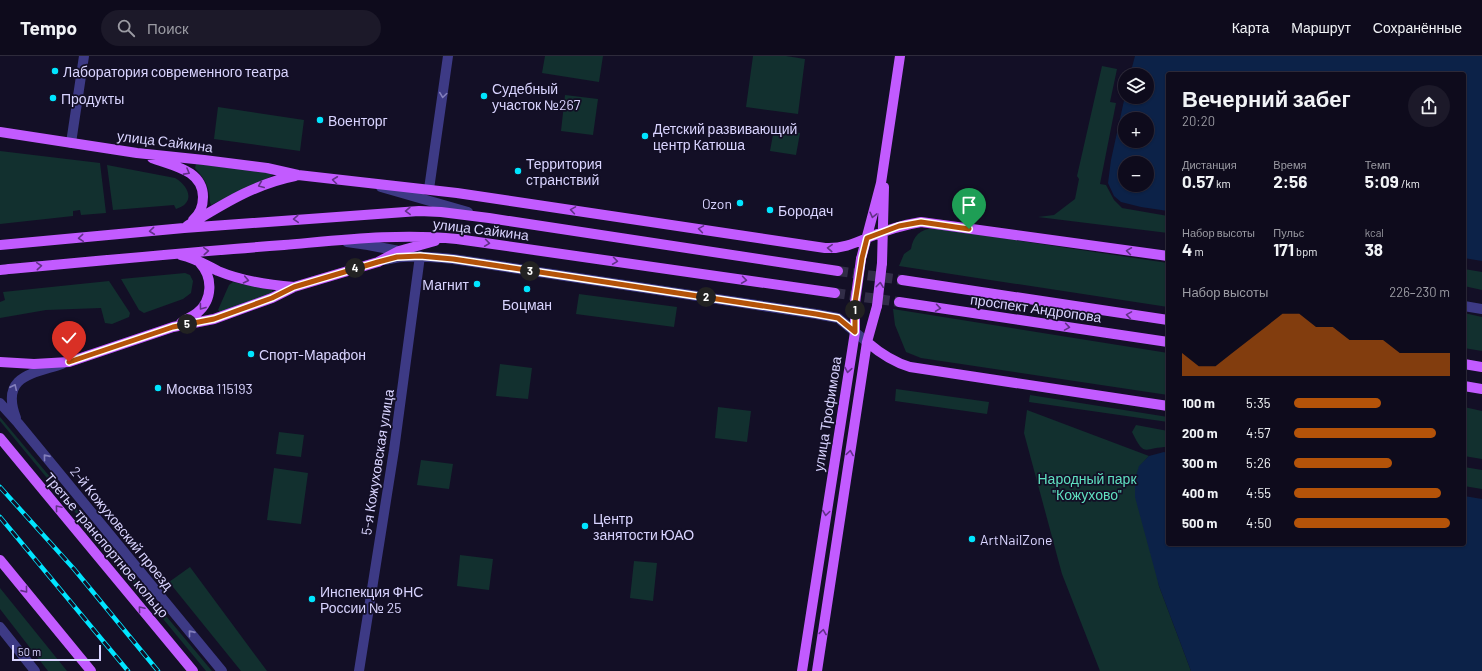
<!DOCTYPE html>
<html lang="ru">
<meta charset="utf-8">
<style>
:root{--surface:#0e0b1c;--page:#1c1929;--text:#f1f3f6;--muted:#9b9ba3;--line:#2e2b3b;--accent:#b45309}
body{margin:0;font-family:Barlow,sans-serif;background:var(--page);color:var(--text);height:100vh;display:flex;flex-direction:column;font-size:15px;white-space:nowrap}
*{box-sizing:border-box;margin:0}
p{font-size:13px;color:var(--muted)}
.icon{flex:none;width:22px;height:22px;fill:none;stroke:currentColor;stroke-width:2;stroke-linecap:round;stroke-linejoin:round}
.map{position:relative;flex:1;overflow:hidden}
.panel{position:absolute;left:1166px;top:16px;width:300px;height:474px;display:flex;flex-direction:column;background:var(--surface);border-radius:4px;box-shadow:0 1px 3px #0004,0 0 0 1px var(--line)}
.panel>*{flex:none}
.tools{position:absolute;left:1118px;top:12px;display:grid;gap:8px}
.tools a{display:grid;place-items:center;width:36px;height:36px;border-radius:50%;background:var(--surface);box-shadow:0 1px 3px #0004,0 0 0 1px var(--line);font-size:20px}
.scale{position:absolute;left:12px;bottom:10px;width:89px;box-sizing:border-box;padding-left:4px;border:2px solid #d9d4ff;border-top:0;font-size:11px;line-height:14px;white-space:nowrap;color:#d9d4ff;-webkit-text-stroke:3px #130f26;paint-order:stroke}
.pin{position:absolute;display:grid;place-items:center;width:34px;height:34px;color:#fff;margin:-41px -17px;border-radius:50% 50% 50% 0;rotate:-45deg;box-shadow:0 0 4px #0007}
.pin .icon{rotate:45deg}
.km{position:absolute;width:20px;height:20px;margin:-10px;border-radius:50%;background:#222;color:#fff;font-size:11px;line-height:20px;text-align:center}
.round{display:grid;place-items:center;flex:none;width:42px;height:42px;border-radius:21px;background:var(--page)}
.headline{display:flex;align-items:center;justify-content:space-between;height:68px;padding:0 16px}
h1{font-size:22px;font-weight:700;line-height:30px}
.figures{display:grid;grid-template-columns:repeat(3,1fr);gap:6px;height:68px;padding:4px 16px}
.figures div{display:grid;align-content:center}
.figures b{font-size:17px;font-weight:700}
.figures small{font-size:11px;font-weight:400}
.figures p{font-size:11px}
.chart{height:112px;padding:8px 16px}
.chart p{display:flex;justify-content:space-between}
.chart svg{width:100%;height:72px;margin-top:4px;fill:var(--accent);opacity:.7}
ul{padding:0 16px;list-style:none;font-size:13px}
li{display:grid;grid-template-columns:64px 48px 1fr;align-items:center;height:30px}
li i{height:10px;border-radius:5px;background:var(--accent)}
header{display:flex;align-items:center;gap:24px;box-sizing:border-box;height:56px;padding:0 20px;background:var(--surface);border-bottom:1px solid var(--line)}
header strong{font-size:19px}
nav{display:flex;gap:22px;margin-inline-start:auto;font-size:14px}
.search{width:280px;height:36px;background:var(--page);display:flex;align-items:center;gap:10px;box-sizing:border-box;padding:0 14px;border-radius:22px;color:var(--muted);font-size:15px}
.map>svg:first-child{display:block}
</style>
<header>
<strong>Tempo</strong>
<div class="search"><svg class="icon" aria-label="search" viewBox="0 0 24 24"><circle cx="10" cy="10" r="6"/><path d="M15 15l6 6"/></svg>Поиск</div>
<nav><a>Карта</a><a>Маршрут</a><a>Сохранённые</a></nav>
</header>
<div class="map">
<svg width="1482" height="615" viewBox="0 0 1482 615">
<rect width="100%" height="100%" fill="#130f26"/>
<path fill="#12302f" d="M545,0h58l-4,26 -57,-9z
M753,0h33l19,3 -7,55 -52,-7z
M1102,10l15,3 -7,33 6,1 -16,81 6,1 8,15 8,8 46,8v17l-130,-16 16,-2 21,-16 4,-20 -2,-3z
M565,39l33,4 -5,36 -32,-4z
M218,51l86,13 -4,31 -86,-12z
M774,73l26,4 -4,22 -26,-4z
M0,95l100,12 6,50 -25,2 -1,-5 -7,1v5l-73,8z
M196,108l75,9 1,3 -61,29c-2,-4 -1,-8 -2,-12 -2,-11 -7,-17 -14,-25z
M107,109l68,13c14,8 21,25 1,31l-2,-4 -61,5z
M934,172l234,35v44l-269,-41 5,-12 7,-5c2,-13 9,-20 23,-21z
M1464,213l18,3v18l-18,-4z
M185,217l5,2 3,6 -2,12 -8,6 -39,14 -5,-3 -18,-31z
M109,225l21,32 -1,4 -17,7 -7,-1 -4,-15 -55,2 -46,8v-16l5,-2 -2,-8z
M233,226l39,8 1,3 -53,19 -2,-2 11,-25z
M579,238l98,13 -3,20 -98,-13z
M893,253l275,44v42l-247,-37 -15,-6 -11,-27z
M1464,257l18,4v34l-18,-3z
M500,308l32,4 -4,31 -32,-3z
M896,333l93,13 -2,12 -92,-13z
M1030,339l138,22v5l-139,-20z
M718,351l33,4 -4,31 -32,-4z
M1464,351l18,4v48l-18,-3z
M1027,354l122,46 -10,11 20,119 32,85h-91l-38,-97 -38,-141z
M0,361l212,254h-6l-206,-250z
M1136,369l32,6v16c-24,0 -23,12 -36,-15z
M279,376l25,3 -3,22 -25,-3z
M421,404l32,4 -4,25 -32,-4z
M1464,411l18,3v19l-18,-3z
M274,412l34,5 -7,51 -34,-4z
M460,499l33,4 -4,31 -32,-4z
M634,505l23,2 -4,38 -23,-3z
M190,511l77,104h-26l-72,-89z
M0,532l67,83h-19l-48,-62z"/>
<path fill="#0c2248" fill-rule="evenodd" d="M1135,0h347v205l-18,-3v-184h-296v137l-27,-4 -20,-5 -7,-6 -6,-13 3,-23 14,-64v1h22v-22h-17zM1125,63h22v22h-22zM1125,107h22v22h-22z
M1164,396l4,1v91h296v-48l18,3v172h-291l-32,-85 -24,-89v-18l4,-13 10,-10z"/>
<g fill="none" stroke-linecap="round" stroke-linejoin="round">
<path stroke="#312d47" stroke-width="10" stroke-dasharray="10 5" stroke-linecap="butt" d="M838,215l64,9
M835,237l64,9"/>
<path stroke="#3d3a85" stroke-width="10" d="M71,87l13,-87
M381,131l87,25
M429,133l19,-133
M347,186l21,3 36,7
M385,204c23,-6 45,-3 68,-1l363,55 22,4 29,24
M1464,250l18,3
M0,347l18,20 204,248
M16,362c-16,-42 16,-44 46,-54
M0,571l35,44
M359,615l35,-221 26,-194"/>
<path stroke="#c25bff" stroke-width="10" d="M0,76l137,21 67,7 63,8 31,7 159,18 368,55c16,1 28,-4 42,-10 17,-7 35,-13 54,-16l247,34
M152,102c21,8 51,12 51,39 0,10 -3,17 -10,23
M187,170c35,-21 67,-42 108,-50
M0,189l184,-17 235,-17 22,1 48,6 349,53
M181,199c14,3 25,10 37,16 24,10 50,14 76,16
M861,203l20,-76 19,-127
M882,207l2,-76
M0,214c95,-9 189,-18 284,-25 58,-5 115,-12 173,-6l378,54
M902,224l266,40
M899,246l269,40
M181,267c5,-4 11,-6 16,-10 16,-13 16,-36 3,-50
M867,286c14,12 26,20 43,25l258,39
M0,306l34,2 35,-2 104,-35 41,-8 58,-21 22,-11 84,-25 21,-11 36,-10
M1464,308l18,3
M1464,330l18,3
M0,382l193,233
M0,504l91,111
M802,615l53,-339v-29
M817,615l50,-329 10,-36"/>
<defs>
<path id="rail" d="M0,431l74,82 84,102
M0,461l128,154"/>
</defs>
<use href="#rail" stroke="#00e5ff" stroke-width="4.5"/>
<use href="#rail" stroke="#130f26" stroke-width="3" stroke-dasharray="9" stroke-linecap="butt"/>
<path stroke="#c25bff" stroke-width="10" d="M855,247l6,-44
M877,250l5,-43"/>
</g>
<defs><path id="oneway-chevron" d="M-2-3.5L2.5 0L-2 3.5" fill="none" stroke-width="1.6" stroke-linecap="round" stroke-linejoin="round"/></defs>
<g stroke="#837fbc">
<use href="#oneway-chevron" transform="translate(443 39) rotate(98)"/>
<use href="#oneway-chevron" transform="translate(14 331) rotate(-65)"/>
<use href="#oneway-chevron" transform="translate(46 401) rotate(-129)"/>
<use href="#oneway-chevron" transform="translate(191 577) rotate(-129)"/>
</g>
<g stroke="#623188">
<use href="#oneway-chevron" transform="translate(187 116) rotate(29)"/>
<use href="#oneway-chevron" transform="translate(335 124) rotate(-173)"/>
<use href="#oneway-chevron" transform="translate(261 129) rotate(157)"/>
<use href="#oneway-chevron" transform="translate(573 154) rotate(-171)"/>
<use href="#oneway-chevron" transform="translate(408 155) rotate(178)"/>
<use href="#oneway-chevron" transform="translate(873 159) rotate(104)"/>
<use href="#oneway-chevron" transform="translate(296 163) rotate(176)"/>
<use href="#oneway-chevron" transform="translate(701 173) rotate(-171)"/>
<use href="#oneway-chevron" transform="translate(152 175) rotate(174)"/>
<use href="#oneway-chevron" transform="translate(81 182) rotate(175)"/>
<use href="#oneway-chevron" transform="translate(487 187) rotate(8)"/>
<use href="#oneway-chevron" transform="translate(830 192) rotate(-177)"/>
<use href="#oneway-chevron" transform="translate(206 195) rotate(-4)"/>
<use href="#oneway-chevron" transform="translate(1129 195) rotate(-172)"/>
<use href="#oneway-chevron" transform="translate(615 205) rotate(8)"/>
<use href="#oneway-chevron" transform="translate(39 210) rotate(-5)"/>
<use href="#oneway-chevron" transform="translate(246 224) rotate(12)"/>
<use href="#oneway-chevron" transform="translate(744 224) rotate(8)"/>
<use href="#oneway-chevron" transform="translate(880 229) rotate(-83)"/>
<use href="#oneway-chevron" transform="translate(202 251) rotate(126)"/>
<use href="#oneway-chevron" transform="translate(938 252) rotate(8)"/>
<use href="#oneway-chevron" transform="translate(1129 259) rotate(-171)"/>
<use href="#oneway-chevron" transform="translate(1067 271) rotate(9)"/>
<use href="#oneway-chevron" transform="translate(848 314) rotate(100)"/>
<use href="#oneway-chevron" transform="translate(850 397) rotate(-81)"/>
<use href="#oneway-chevron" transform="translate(58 452) rotate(-130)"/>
<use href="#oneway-chevron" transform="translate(826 457) rotate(98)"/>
<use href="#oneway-chevron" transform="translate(25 534) rotate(51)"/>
<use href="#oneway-chevron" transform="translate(141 553) rotate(-130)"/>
<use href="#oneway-chevron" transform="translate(823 576) rotate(-81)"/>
</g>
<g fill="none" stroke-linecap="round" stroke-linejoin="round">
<defs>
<path id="route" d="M69,306l104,-35 41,-8 58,-21 22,-11 84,-25 19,-5 23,-1 33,3 363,55 22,4 17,14v-29l7,-45 5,-20 32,-12 22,-4 48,7"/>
</defs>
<use href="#route" stroke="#fff" stroke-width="8"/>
<use href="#route" stroke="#b45309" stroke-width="5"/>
</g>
<g fill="#00e5ff" stroke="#130f26" stroke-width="1.5">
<circle cx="55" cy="15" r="4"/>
<circle cx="484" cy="40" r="4"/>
<circle cx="53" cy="42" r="4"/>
<circle cx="320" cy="64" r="4"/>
<circle cx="645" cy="80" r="4"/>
<circle cx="518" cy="115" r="4"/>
<circle cx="740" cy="147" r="4"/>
<circle cx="770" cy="154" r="4"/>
<circle cx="477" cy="228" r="4"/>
<circle cx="527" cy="233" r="4"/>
<circle cx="251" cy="298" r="4"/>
<circle cx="158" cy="332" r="4"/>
<circle cx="585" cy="470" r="4"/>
<circle cx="972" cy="483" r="4"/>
<circle cx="312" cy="543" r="4"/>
</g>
<g text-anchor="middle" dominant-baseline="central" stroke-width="3.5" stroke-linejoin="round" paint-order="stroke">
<g font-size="14" fill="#d9d4ff" stroke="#130f26" text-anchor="start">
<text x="63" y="15">Лаборатория современного театра</text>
<text x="492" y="32">Судебный<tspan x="492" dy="16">участок №267</tspan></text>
<text x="61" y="42">Продукты</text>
<text x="328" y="64">Военторг</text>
<text x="653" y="72">Детский развивающий<tspan x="653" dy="16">центр Катюша</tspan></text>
<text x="526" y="107">Территория<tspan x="526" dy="16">странствий</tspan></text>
<text x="732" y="147" text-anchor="end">Ozon</text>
<text x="778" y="154">Бородач</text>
<text x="469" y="228" text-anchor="end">Магнит</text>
<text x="527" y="248" text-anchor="middle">Боцман</text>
<text x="259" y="298">Спорт-Марафон</text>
<text x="166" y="332">Москва 115193</text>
<text x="593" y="462">Центр<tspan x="593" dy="16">занятости ЮАО</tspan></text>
<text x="980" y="483">ArtNailZone</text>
<text x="320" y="535">Инспекция ФНС<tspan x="320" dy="16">России № 25</tspan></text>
</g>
<g font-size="14" fill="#d9d4ff" stroke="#130f26">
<text transform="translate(165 85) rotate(7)">улица Сайкина</text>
<text transform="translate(481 173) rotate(7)">улица Сайкина</text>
<text transform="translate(1036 252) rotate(8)">проспект Андропова</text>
<text transform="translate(827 358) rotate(-81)">улица Трофимова</text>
<text transform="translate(377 406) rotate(-81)">5-я Кожуховская улица</text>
<text transform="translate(122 472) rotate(51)">2-й Кожуховский проезд</text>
<text transform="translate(107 489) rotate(50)">Третье транспортное кольцо</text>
</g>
<g font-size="14" fill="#5fe0c0" stroke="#130f26">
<text x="1087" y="422">Народный парк<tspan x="1087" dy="16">"Кожухово"</tspan></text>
</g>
</g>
</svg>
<div class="tools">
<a><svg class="icon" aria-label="layers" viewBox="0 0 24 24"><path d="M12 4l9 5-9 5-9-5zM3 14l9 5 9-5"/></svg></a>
<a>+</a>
<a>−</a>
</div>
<div class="scale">50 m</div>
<div class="pin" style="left:969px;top:173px;background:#1e9e55"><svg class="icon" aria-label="arrive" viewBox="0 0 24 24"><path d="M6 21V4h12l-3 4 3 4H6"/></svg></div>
<div class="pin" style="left:69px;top:306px;background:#d93025"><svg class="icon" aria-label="check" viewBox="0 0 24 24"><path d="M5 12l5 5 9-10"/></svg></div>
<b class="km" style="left:855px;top:254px">1</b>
<b class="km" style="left:706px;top:241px">2</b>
<b class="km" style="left:530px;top:215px">3</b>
<b class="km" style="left:355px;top:212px">4</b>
<b class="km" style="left:187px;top:268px">5</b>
<section class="panel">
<div class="headline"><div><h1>Вечерний забег</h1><p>20:20</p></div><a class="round"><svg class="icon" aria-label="share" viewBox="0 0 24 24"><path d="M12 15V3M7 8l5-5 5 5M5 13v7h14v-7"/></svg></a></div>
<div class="figures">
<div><p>Дистанция</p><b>0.57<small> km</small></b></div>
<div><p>Время</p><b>2:56</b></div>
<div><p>Темп</p><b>5:09<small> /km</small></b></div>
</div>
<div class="figures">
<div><p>Набор высоты</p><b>4<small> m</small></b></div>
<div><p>Пульс</p><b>171<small> bpm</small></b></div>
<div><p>kcal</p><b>38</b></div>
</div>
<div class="chart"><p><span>Набор высоты</span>226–230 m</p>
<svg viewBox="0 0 160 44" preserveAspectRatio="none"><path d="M0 44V30L10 38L20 38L30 30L40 22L50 14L60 6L70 6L80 14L90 14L100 22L110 22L120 22L130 30L140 30L150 30L160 30V44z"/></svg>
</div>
<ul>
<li><b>100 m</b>5:35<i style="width:56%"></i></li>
<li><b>200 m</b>4:57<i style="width:91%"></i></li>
<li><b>300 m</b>5:26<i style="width:63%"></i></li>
<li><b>400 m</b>4:55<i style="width:94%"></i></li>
<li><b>500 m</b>4:50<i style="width:100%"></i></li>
</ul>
</section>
</div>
